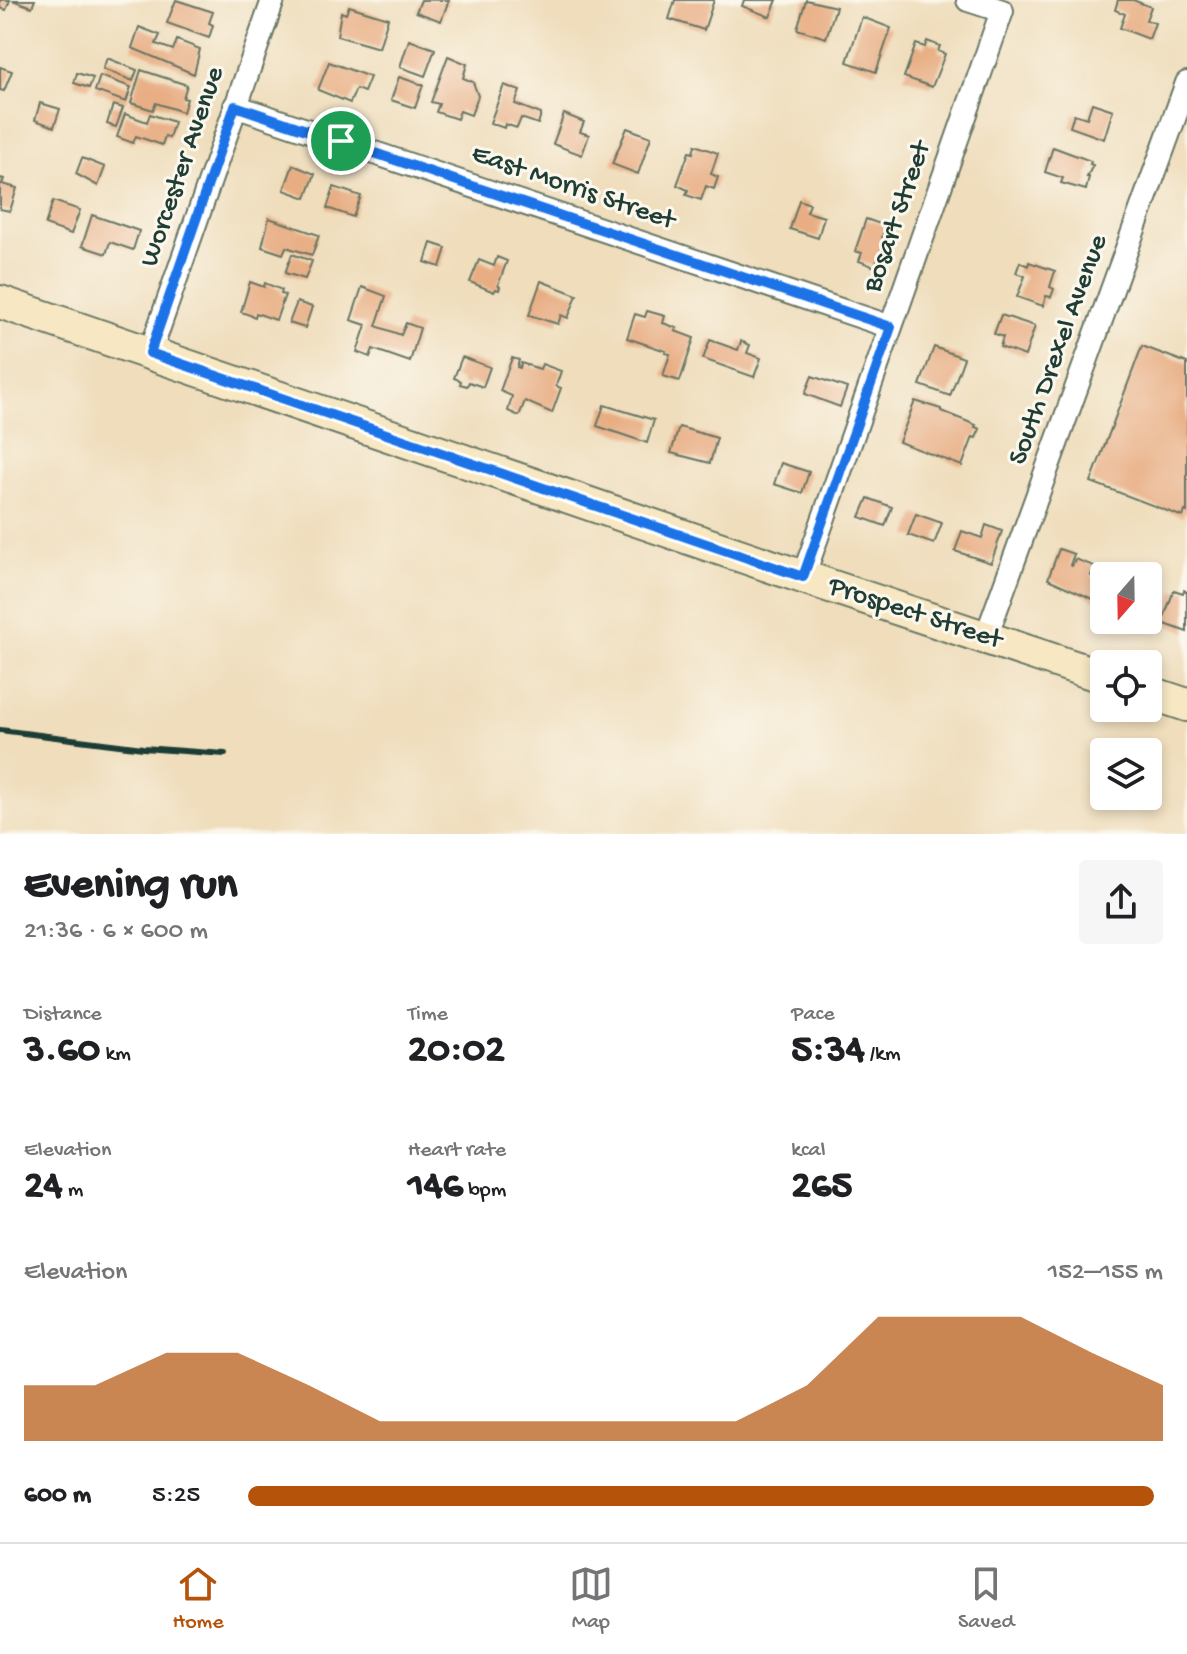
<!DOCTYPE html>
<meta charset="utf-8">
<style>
:root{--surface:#fff;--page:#f6f6f6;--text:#202124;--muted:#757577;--line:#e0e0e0;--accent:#b45309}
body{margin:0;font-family:"Gochi Hand",sans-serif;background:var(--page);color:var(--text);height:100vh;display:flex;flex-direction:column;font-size:30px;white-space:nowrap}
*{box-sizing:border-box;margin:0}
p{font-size:26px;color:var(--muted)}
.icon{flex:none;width:44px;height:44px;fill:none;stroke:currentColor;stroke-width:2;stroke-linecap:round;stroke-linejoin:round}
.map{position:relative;height:834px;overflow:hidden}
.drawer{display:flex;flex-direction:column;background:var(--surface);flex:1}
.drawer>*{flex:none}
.needle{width:52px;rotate:200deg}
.fabs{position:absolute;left:1090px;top:562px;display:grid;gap:16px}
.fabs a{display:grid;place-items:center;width:72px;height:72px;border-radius:8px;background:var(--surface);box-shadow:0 4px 12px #0003;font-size:40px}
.pin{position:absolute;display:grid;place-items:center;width:68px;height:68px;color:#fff;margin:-34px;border:4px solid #fff;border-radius:50%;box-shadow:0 2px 8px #0007}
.round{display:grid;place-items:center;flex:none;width:84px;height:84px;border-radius:8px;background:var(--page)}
.overview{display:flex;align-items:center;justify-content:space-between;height:136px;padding:0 24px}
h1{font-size:44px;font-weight:700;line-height:60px}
.stats{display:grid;grid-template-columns:repeat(3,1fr);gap:12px;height:136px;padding:8px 24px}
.stats div{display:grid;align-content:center}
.stats b{font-size:40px;font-weight:700}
.stats small{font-size:22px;font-weight:400}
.stats p{font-size:22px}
.chart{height:224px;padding:16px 24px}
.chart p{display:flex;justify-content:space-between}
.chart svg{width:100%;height:144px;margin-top:8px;fill:var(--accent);opacity:.7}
ul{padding:0 24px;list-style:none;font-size:26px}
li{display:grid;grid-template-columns:128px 96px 1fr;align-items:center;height:60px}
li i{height:20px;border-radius:10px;background:var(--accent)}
.menu{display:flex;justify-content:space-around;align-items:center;height:112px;border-top:2px solid var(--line);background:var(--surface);font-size:22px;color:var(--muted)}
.menu a{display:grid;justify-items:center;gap:4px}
.menu .on{color:var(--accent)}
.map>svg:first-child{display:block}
</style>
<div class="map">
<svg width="1187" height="834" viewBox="0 0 1187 834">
<rect width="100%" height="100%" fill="#fbf7ec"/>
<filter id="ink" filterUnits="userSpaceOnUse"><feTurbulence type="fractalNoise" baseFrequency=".0125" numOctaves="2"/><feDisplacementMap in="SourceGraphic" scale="16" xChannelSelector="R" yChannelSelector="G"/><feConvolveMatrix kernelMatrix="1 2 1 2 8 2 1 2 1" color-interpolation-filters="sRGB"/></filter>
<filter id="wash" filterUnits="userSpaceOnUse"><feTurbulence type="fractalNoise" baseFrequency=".006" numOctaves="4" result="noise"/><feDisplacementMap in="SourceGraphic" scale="32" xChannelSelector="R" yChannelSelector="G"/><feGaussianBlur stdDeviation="1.8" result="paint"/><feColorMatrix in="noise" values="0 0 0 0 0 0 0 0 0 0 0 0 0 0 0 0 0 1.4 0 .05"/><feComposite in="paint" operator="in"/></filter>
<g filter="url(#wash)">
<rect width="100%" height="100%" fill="#efddbb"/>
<g id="blocks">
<path fill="#e8ad83" d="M0,0h10l-4,10 -6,-2z
M12,0h23l-3,7z
M176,0l37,12 -4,11 4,2 -4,13 -42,-15z
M421,0h28l-8,21 -25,-9z
M675,0h39l-10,30 -35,-11z
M744,0h33l-7,17 -28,-11z
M806,0l30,7 -10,31 -29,-9z
M1118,0h15l18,7 -5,13 9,3 -6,16 -29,-11 5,-14 -10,-4z
M349,6l39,12 -9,30 -42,-12 4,-24 5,2z
M862,17l29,11 -15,44 -29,-10z
M139,27l21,8 -4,9 17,6 4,-10 23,9 -6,25 -62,-26z
M409,40l26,9 -10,27 -25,-9z
M927,41l13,5 -2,5 7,3 -13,33 -28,-10 12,-33 9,3z
M448,56l19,8 -4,14 10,4 5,14 -7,19 -11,-4 -3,8 -21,-7 3,-8 -8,-2z
M107,58l30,12 -4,11 -30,-12z
M329,62l41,15 -6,15 -8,-3 -6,14 -32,-13z
M0,67l12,4 -8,20 -4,-1z
M141,70l46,15 -4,13 4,1 -4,13 -27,-9 -3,7 -22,-7z
M77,73l16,5 -4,10 -15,-5z
M100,76l31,11 -5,15 -31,-11z
M399,77l24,8 -8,23 -24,-8z
M504,85l16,6 -5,13 26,10 -3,10 -17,-6 -4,10 -12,-4 -1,4 -14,-5z
M40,103l20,6 -6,18 -19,-7z
M1092,103l21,7 -9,29 -34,-12 4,-13 13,4z
M113,105l10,3 -7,19 -9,-3z
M125,114l22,8 3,-8 24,8 -5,16 -4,-2 -3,9 -26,-9 -3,7 -16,-6z
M564,114l20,8 -4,10 9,3 -7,20 -29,-11z
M627,128l24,9 -13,37 -26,-10z
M695,145l23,8 -7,21 7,3 -4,12 -8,-3 -5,14 -15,-5 2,-5 -11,-5 12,-33 4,1z
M1053,147l38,14 -1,3 3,1 -6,12h2l-3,13 -25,-7 2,-5 -18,-6z
M82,158l23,9 -7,19 -22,-12z
M293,165l22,9 -9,24 -22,-8z
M0,178l4,1 -2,5 15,4 -7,23 -10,-2z
M334,187l27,9 -8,21 -26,-9z
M799,200l11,4 -3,8 17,5 -6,21 -28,-9z
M53,201l27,9 -9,24 -26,-9z
M92,215l47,16 -6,19 -23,-8 -4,12 -24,-8z
M269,218l50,17 -7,20 -26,-8 -3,7 -21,-7z
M866,219l20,7 -4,11 9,3 -7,21 -6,-3 -3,9 -16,-6 3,-8 -7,-2z
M431,243l15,5 -6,19 -15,-5z
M292,254l20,7 -7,18 -20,-6z
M497,257l10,4 -9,24 2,2 -1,3 -3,-1 -2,3 -24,-10 9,-22 15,6z
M1020,262l8,4 1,-4 26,9 -5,16 4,2 -3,8 -5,-1 -3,10 -26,-9 8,-21 -9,-3z
M541,281l36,14 -9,23 -7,-3 -3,9 -29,-9z
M250,282l14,5 1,-4 17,7 -1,4 4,1 -9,25 -20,-7 -1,4 -14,-5z
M362,287l24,9 -10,30 25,9 5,-12 14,5 -10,34 -37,-13 -3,8 -13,-5 9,-27 -15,-5z
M297,302l15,5 -7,21 -16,-5z
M647,311l18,5 -2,7 14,5 -2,3 19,7 -14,43 -17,-5 7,-22 -5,-1 1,-2 -39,-13 8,-24 10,3z
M1001,315l34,11 -10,30 -25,-9 3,-10 -9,-3z
M710,340l28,10 3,-9 9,4 -3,8 14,5 -7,19 -51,-18z
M1142,346l45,17v149l-2,-1 -2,6 -92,-35z
M934,347l30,11 -14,38 -30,-11z
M462,357l28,10 -7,20 -14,-5 -2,4 -7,-2 1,-3 -7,-3z
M512,358l7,2 -2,7 3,1 1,-5 19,6 2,-5 19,7 -5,15 5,2 -9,25 -27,-12 -6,15 -11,-5 4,-15 -12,-5z
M812,376l35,12 -7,19 -35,-13z
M915,401l26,8v2l35,14 -1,2 5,2 -4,9 -3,-1 -11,29 -63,-24z
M604,405l50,15 -7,23 -50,-17z
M679,427l38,11 -7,25 -39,-10z
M781,463l28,9 -7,21 -28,-9z
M868,498l24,9 -7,19 -25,-9z
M916,514l26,9 -8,21 -26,-9z
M986,525l16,6 -11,32 -36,-12 7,-20 20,7z
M1059,549l15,5 -4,11 2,1 3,-7 19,7 -3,10 13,5 -7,20 -49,-22z
M1174,590l9,3 1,-3 3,2v40l-25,-9z"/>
</g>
</g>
<g filter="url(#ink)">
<use href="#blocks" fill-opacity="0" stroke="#687563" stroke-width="2"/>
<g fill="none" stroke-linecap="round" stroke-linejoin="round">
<defs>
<path id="street" d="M235,106l656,221
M150,353l123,-353
M803,577l199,-566 -34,-11
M986,637l201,-554"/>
<path id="secondary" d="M0,302l803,275 301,100
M1148,692l39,13"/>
</defs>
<use href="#street" stroke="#687563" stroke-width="26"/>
<use href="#secondary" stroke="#687563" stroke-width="36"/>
<use href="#street" stroke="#fff" stroke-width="22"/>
<use href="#secondary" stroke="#f7e8c3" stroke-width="32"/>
<path stroke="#1f3d34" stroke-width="6" d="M0,730l143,18 82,6"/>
</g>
</g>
<g fill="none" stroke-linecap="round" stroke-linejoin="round" filter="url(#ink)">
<defs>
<path id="route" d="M235,106l656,221 -88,250 -653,-224z"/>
</defs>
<use href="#route" stroke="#fff" stroke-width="16"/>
<use href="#route" stroke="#1a73e8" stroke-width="10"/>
</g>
<g text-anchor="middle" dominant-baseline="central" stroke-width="6" stroke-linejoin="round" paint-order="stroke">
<g font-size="28" fill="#1f3d34" stroke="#fbf7ec">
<text transform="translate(183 167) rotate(-71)">Worcester Avenue</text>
<text transform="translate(573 188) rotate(19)">East Morris Street</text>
<text transform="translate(898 217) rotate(-71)">Bosart Street</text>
<text transform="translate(1059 350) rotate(-70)">South Drexel Avenue</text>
<text transform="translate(915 614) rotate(18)">Prospect Street</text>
</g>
</g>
</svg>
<div class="fabs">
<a><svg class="needle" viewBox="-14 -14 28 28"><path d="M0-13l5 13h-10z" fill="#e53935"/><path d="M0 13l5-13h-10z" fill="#757577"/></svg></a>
<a><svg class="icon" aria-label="locate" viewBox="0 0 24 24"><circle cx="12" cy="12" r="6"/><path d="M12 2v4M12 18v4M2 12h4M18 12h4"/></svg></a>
<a><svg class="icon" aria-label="layers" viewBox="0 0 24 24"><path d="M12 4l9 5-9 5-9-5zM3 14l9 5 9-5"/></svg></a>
</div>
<div class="pin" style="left:341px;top:141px;background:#1e9e55"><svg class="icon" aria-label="arrive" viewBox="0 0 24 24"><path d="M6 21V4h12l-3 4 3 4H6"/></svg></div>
</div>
<section class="drawer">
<div class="overview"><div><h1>Evening run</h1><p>21:36 · 6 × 600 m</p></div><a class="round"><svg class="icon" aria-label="share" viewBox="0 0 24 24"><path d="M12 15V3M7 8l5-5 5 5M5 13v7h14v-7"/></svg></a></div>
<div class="stats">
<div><p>Distance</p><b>3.60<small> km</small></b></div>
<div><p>Time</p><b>20:02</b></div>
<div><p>Pace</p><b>5:34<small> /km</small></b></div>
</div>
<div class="stats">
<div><p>Elevation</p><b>24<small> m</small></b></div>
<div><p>Heart rate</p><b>146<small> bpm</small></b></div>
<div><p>kcal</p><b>265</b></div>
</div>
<div class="chart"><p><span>Elevation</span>152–155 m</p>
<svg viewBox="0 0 160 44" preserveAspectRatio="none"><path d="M0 44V27L10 27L20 17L30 17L40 27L50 38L60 38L70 38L80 38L90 38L100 38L110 27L120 6L130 6L140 6L150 17L160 27V44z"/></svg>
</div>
<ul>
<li><b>600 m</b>5:25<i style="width:99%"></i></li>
</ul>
</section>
<nav class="menu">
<a class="on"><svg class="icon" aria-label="home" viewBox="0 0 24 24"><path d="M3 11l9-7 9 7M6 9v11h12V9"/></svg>Home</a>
<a><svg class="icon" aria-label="map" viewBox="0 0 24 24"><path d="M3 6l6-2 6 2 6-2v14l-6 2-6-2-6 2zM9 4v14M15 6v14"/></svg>Map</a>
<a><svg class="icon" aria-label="saved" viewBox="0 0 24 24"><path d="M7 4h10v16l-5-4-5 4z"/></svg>Saved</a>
</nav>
